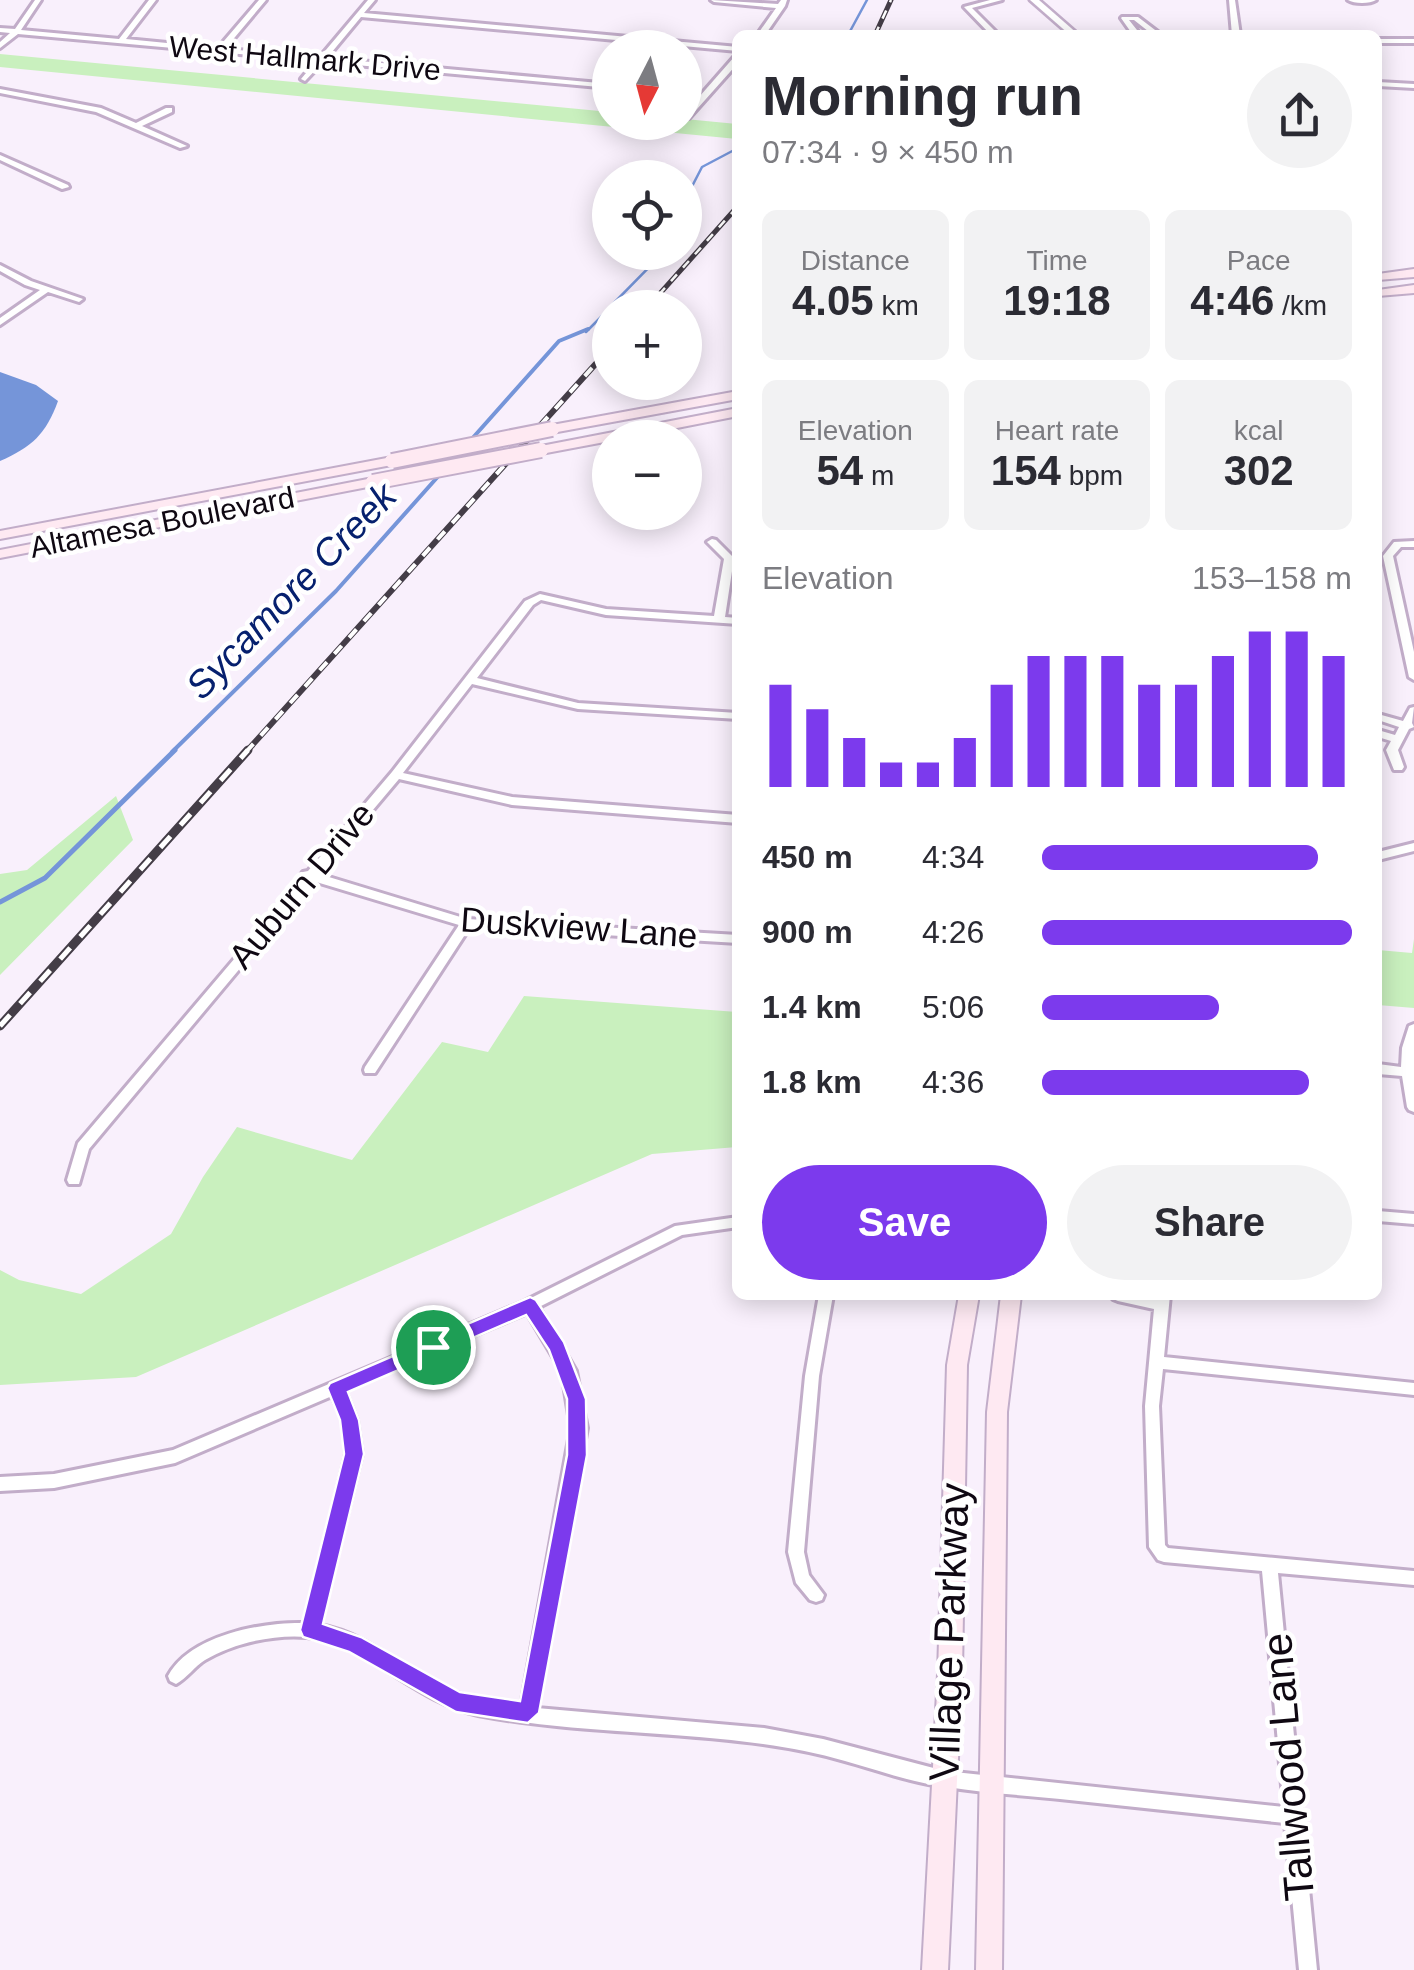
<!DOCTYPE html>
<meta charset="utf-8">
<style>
:root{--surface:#fff;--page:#f2f2f3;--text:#2b2b33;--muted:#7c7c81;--accent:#7c3aed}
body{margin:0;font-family:Helvetica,sans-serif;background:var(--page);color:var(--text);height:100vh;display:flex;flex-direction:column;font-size:38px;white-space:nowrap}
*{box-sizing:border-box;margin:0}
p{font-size:32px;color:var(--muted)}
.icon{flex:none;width:55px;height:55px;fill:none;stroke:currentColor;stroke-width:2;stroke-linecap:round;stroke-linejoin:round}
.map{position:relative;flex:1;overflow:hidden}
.panel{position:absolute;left:732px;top:30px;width:650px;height:1270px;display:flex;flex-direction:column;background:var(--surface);border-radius:15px;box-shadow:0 5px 25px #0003}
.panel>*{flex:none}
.needle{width:65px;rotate:186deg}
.buttons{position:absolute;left:592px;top:30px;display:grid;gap:20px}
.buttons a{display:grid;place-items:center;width:110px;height:110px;border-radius:50%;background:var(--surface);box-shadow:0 5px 25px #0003;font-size:50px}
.pin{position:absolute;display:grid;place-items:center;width:85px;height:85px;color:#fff;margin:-42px;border:5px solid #fff;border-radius:50%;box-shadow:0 2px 10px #0007}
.round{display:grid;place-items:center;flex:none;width:105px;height:105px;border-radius:52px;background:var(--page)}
.head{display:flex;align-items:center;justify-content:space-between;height:170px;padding:0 30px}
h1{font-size:55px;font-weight:800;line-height:75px}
.stats{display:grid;grid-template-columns:repeat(3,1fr);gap:15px;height:170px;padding:10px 30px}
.stats div{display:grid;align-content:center;border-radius:15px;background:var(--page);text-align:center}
.stats b{font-size:42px;font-weight:800}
.stats small{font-size:28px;font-weight:400}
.stats p{font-size:28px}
.chart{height:280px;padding:20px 30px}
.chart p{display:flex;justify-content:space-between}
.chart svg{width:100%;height:180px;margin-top:10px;stroke:var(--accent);stroke-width:6}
.primary-button{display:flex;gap:20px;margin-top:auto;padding:20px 30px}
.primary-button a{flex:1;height:115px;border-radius:60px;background:var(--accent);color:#fff;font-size:40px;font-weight:800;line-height:115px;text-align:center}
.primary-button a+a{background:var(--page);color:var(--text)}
ul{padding:0 30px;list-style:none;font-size:32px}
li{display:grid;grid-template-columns:160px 120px 1fr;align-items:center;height:75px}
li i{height:25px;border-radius:12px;background:var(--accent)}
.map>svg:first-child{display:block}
</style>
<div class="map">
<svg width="1414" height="1970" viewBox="0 0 1414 1970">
<rect width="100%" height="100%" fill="#f9f0fc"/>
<path fill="#c9f0be" d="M0,54l610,58v10l75,-3 52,5v15l-737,-72z
M116,796l17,44 -133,135v-101l27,-4z
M1414,939v69l-36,-3v-55l34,3z
M524,996l213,16v135l-85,7 -516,223 -136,8v-115l19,10 62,14 90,-60 32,-57 34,-50 115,33 90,-118 46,10z"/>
<path fill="#7595d9" d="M0,372l36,13 22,16c-12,33 -26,46 -58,60z"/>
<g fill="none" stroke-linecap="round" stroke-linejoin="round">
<path stroke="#7595d9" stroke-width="2.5" d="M848,35l19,-35
M685,200l17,-33 36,-19
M610,307l54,-55
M586,332l24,-24"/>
<path stroke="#7595d9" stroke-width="4" d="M470,441l89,-100 29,-12
M172,752l164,-161 106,-119"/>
<path stroke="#7595d9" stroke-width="5" d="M0,902l45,-24 130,-128"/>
<defs>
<path id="minor" d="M35,0h6l-20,30 98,9 30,-39h7l-30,39 92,9 41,-48h7l-41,49 95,8 48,-57h7l-11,13 374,34v4l-377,-34 -34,41 283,26v4l-287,-26 -18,19 -4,-2 15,-18 -298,-27 -18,14v-6l10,-9 -10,-1v-4l15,1z
M711,0l67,4 3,-4h6l-2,6 -20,29h-8l19,-27 -62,-6z
M990,0h12l-30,8 27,27h-8l-27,-28z
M1229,0h6l5,35h-8z
M1348,0h28c-6,4 -22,4 -28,0z
M1122,17h16l21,16h52l4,2h-62l-19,-15h-5l12,15h-8l-12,-17z
M1378,39h36v4h-36z
M735,56h3v7l-49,55h-4v-5z
M1378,82l36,2v4l-36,-2z
M0,89l101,19 35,15 30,-15h6v4l-30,14 45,20 -7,2 -84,-36 -96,-19z
M0,155l68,30 1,2 -7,2 -62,-29z
M0,265l31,16 52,18 -4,3 -31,-10 -48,33v-7l40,-28 -15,-5 -25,-14z
M712,539l4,1 18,18 -9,59 13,1v6l-132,-9 -65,-15 -8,5 -56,73 101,25 160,10v6l-160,-10 -106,-25 -69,89 109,24 226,18v8l-226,-18 -113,-26 -80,95 148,45 271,16v8l-268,-16 -95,146h-10l-1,-3 1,-3 94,-142 -146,-44 -224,268 -10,35h-10l-2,-4 11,-37 225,-265 -2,-3 2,-3 5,-1 84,-99 133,-171 15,-7 66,15 108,7 10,-57 -17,-17z
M1414,541v6h-13l-8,9 21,96v28l-5,-3 -26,-121 11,-14z
M1414,707l-2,16 2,4 -5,2 -11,21 6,17 -2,3h-8l-8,-20 5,-9 -13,-4v-7l17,5 4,-8 -21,-7v-6l25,7 7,-13z
M1414,843v8l-36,9v-8z
M1414,1024v88l-5,-2 -2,-3 -5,-31 -24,-2v-10l23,3 1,-19 7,-22z
M1378,1211l36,3v10l-36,-3z
M738,1217v10l-56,8 -143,72 37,64 11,57 -50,280 227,20 59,11 122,32 339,36 -22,-236 -98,-9 -6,-2 -9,-13 -4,-141 9,-97 -36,-8 -5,-2 -2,-4h32l13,3v-3h14l-6,62 250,26v12l-251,-26 -4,37 6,139 3,3 246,23v14l-136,-12 39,397h-18l-14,-147c-75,-8 -150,-16 -225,-24 -38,-4 -76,-6 -113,-12 -35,-4 -69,-17 -102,-26 -27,-8 -54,-13 -82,-17 -95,-13 -191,-11 -285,-29 -64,-13 -109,-71 -171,-78 -32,-3 -74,6 -102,23 -11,7 -18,18 -29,24l-6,-3 -2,-5c22,-41 94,-54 137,-53l41,-169 -3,-34 -11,-24 -157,67 -121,25 -54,3v-14l54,-3 119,-24 352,-149 150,-75zM527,1313l35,59 9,56 -50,278c-28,-3 -58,-8 -83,-21 -39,-20 -73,-52 -118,-60l42,-171 -5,-34 -12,-30z
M819,1295h14l-14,81 -15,176 5,23 15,20 -2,5 -6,2 -6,-2 -14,-17 -8,-31 17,-176z"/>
<path id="tertiary" d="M1030,0h9l40,35h-9z"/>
<path id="secondary" d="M1414,269v8l-36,3v-6z
M1414,285v8l-36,3v-6z
M738,391v8l-186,34 -7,-4 7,-4z
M738,408v8l-112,22h-16v3l-69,13 -7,-4 7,-4z
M392,457l7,4 -2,3 -397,75v-8z
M373,478l7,4 -2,3 -378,73v-8z
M959,1295h20l-12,70 -5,309 -14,296h-26l16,-296 9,-309z
M1001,1295h20l-14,117 -5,558h-26l11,-558z"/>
</defs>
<use href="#minor" stroke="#c2adc9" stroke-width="6"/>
<use href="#tertiary" stroke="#c2adc9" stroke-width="5"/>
<use href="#secondary" stroke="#c2adc9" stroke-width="4"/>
<use href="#minor" fill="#fff" fill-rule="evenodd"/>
<use href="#tertiary" fill="#fff" fill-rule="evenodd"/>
<use href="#secondary" fill="#fee9f2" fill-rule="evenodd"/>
<defs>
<path id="rail-far2" d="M875,35l16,-35
M647,308l91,-102"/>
<path id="rail-far1" d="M246,752l364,-404"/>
<path id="rail" d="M0,1026l248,-276"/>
</defs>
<use href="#rail-far2" stroke="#443d47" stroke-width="5"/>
<use href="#rail-far1" stroke="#443d47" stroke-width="6"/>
<use href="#rail" stroke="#443d47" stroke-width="9"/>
<use href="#rail-far2" stroke="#fff" stroke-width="2.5" stroke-dasharray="9" stroke-linecap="butt"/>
<use href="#rail-far1" stroke="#fff" stroke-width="4" stroke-dasharray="11" stroke-linecap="butt"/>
<use href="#rail" stroke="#fff" stroke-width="5" stroke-dasharray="15" stroke-linecap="butt"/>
<defs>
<path id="secondary-bridge" d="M392,461l160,-32
M373,482l168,-32"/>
</defs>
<use href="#secondary-bridge" stroke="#c2adc9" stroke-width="18" stroke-linecap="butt"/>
<use href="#secondary-bridge" stroke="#fee9f2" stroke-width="14"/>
</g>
<path fill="#7c3aed" stroke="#fff" stroke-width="2.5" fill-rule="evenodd" d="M530,1297l6,3 28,42 22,57 1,56 -48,258 -11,10 -72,-11 -107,-60 -46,-15 -3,-7 44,-176 -4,-34 -13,-32 3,-5zM526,1315l23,35 18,49v56l-47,246 -60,-9 -99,-55 -38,-13 41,-170 -5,-34 -11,-28z"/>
<g text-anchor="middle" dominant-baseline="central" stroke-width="9" stroke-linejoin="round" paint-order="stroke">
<g font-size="30" fill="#0f0812" stroke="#fff">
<text transform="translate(305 58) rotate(5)">West Hallmark Drive</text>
<text transform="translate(162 522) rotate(-11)">Altamesa Boulevard</text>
</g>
<g font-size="35" fill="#0f0812" stroke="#fff">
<text transform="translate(301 885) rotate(-50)">Auburn Drive</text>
<text transform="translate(579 927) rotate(4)">Duskview Lane</text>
</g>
<g font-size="38" font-style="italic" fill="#06206e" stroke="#fff">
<text transform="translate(291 591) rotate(-46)">Sycamore Creek</text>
</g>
<g font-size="42" fill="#0f0812" stroke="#fff">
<text transform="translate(949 1632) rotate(-88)">Village Parkway</text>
<text transform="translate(1288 1767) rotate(-95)">Tallwood Lane</text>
</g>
</g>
</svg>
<div class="buttons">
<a><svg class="needle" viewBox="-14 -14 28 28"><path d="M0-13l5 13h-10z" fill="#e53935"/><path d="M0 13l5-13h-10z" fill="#7c7c81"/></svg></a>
<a><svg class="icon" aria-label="locate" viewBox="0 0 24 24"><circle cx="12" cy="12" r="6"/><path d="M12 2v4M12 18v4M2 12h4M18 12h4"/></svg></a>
<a>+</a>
<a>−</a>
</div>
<div class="pin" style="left:433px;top:1347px;background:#1e9e55"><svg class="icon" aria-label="arrive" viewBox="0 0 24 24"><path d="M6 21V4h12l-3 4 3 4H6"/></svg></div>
<section class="panel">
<div class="head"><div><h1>Morning run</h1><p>07:34 · 9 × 450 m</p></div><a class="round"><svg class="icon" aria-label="share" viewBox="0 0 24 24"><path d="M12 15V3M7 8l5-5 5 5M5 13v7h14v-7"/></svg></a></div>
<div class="stats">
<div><p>Distance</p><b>4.05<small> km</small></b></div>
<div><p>Time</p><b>19:18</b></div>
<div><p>Pace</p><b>4:46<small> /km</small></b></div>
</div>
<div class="stats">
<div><p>Elevation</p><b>54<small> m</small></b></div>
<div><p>Heart rate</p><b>154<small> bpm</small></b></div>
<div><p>kcal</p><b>302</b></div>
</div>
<div class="chart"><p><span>Elevation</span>153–158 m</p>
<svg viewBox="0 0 160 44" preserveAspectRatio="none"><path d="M5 44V19M15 44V25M25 44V32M35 44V38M45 44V38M55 44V32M65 44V19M75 44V12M85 44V12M95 44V12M105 44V19M115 44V19M125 44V12M135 44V6M145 44V6M155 44V12"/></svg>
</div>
<ul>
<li><b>450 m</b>4:34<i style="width:89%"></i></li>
<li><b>900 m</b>4:26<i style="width:100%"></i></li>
<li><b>1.4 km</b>5:06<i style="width:57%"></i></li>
<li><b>1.8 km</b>4:36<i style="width:86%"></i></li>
</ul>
<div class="primary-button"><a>Save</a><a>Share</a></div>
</section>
</div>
